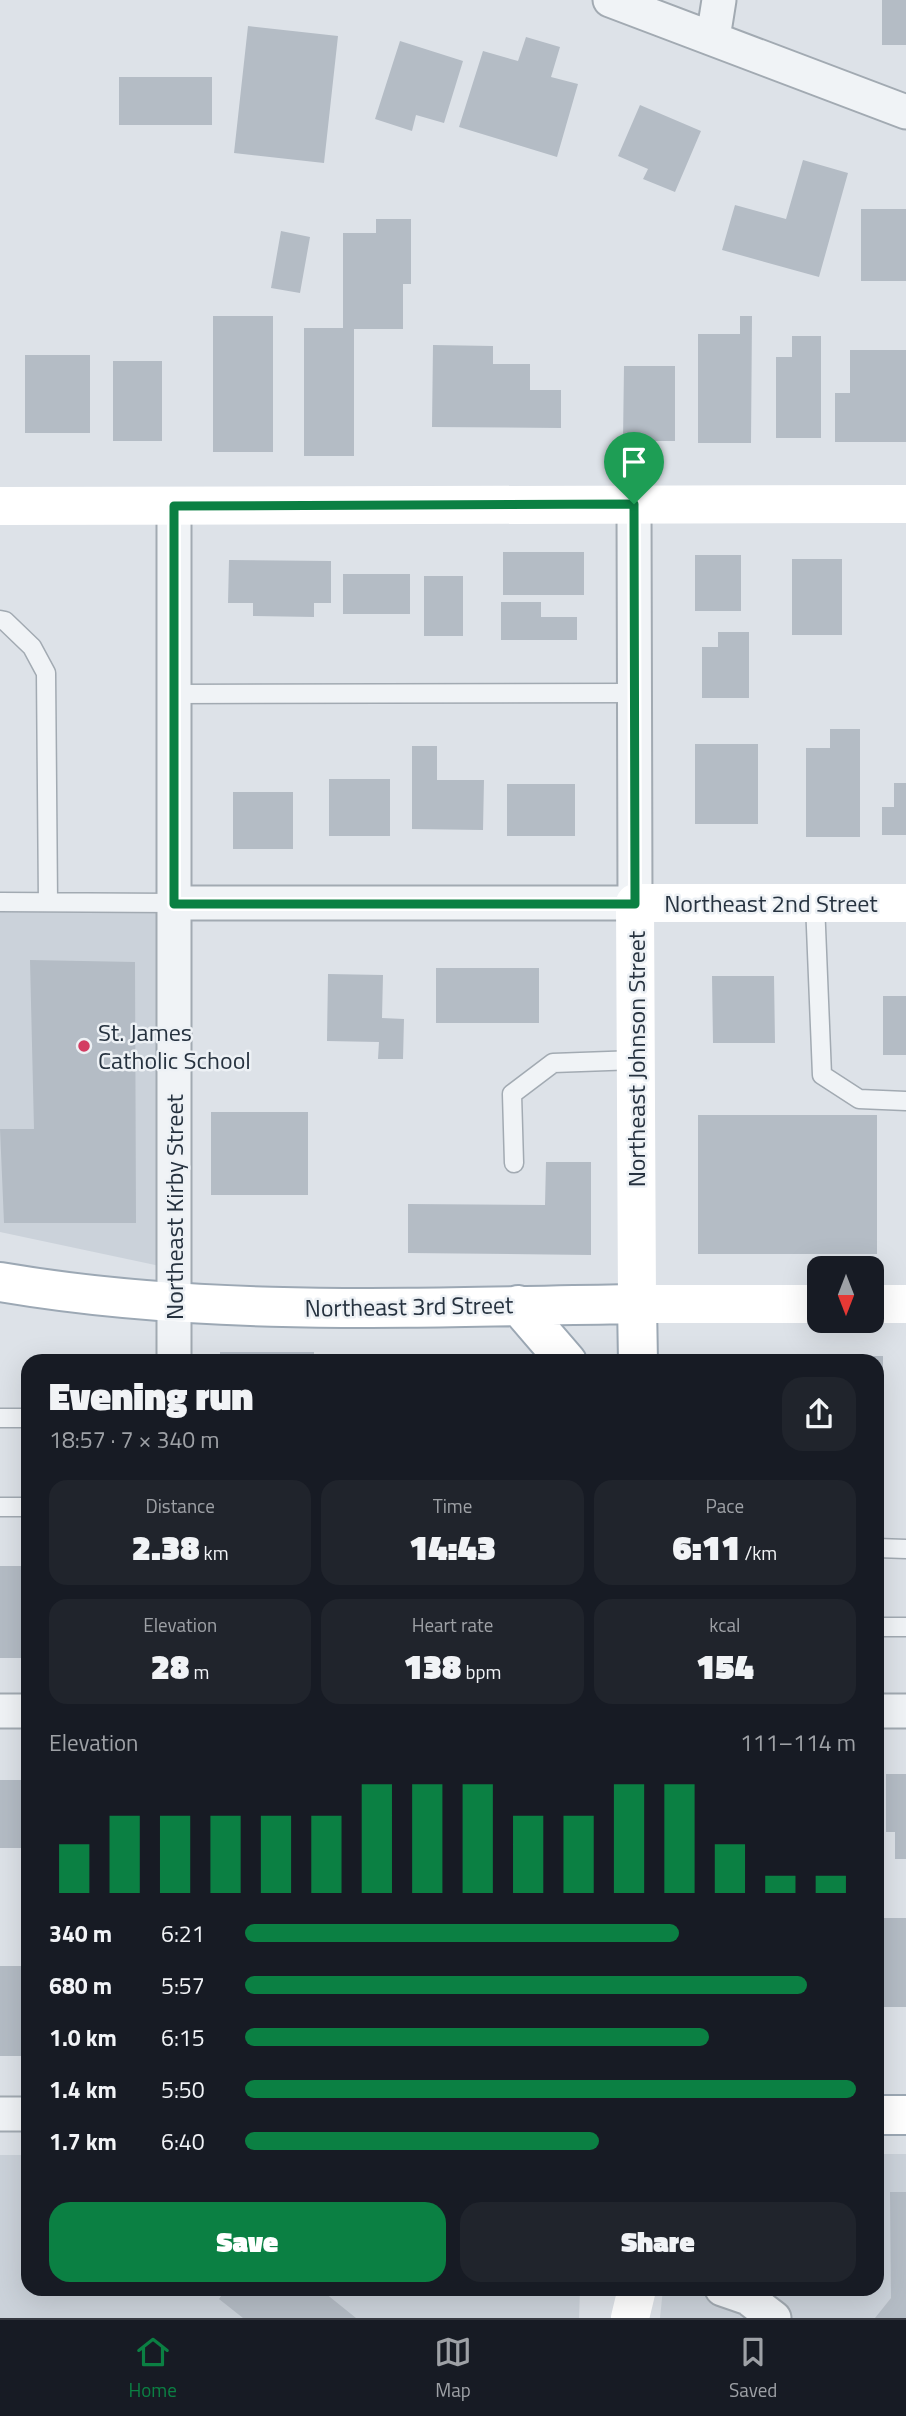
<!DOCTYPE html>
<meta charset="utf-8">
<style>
:root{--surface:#171b24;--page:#20242c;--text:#f1f3f6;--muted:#9ea1a6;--line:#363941;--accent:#0b8043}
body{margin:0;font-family:"Titillium Web",sans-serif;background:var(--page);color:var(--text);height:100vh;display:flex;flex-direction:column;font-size:26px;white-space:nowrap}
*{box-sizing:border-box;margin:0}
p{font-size:23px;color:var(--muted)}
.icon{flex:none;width:38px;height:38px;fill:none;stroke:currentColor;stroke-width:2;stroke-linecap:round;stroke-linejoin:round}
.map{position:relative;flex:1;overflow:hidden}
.panel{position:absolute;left:21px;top:1354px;width:863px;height:942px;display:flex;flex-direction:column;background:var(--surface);border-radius:21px;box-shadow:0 7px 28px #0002}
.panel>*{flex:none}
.needle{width:46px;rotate:180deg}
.tools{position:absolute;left:807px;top:1256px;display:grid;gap:14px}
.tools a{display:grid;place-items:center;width:77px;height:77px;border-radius:14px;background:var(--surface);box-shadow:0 7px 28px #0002;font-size:35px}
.pin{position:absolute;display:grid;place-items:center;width:60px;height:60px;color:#fff;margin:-72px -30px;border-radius:50% 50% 50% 0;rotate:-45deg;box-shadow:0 0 7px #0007}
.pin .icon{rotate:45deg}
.round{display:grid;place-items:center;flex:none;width:74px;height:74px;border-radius:21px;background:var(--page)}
.head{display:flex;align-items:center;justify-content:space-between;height:119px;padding:0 28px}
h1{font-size:38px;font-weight:800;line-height:52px}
.stats{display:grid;grid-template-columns:repeat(3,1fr);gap:10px;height:119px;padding:7px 28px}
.stats div{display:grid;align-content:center;border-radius:18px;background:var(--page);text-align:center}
.stats b{font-size:35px;font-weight:800}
.stats small{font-size:19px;font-weight:400}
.stats p{font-size:19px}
.chart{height:196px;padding:14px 28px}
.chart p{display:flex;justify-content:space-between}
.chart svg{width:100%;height:126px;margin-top:7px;stroke:var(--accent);stroke-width:6}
.primary-button{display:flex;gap:14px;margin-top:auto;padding:14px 28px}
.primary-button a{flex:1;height:80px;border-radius:21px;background:var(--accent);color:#fff;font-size:28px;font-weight:800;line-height:80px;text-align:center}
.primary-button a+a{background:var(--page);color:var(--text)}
ul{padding:0 28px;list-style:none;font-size:23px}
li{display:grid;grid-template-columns:112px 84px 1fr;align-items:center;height:52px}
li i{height:18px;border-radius:9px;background:var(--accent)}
.menu{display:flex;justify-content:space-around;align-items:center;height:98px;border-top:2px solid var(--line);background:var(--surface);font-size:19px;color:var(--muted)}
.menu a{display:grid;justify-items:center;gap:4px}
.menu .active{color:var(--accent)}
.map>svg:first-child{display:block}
</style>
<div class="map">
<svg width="906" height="2318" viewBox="0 0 906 2318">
<rect width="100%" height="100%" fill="#dde2e8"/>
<path fill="#cbd2da" d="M0,902l174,1v366l-174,-37z
M877,2154h29v164h-246l3,-29h214z
M0,2155h28v134h552l-1,29h-579z"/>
<path fill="#b4bcc5" d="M882,0h24v45h-24z
M248,26l90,10 -14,127 -90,-10z
M526,37l34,10 -9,30 27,7 -21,73 -98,-30 24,-76 35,10z
M400,41l63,20 -19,62 -28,-8 -4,16 -37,-12z
M119,77h93v48h-93z
M640,105l61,26 -26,61 -32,-13 5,-10 -30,-13z
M803,160l45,13 -29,104 -97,-27 13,-45 51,14z
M861,209h45v72h-45z
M376,219h35v65h-8v45h-49v127h-50v-128h39v-95h33z
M281,231l29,6 -10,56 -29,-5z
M213,316h60v136h-60z
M740,316h12l-1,127h-53v-109h42z
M792,336h29v102h-45v-81h16z
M433,345l60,1v18h37v26h31v38l-129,-1z
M850,350h56v92h-71v-49h15z
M25,355h65v78h-65z
M113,361h49v80h-49z
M624,366h51v75h-52z
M503,552h81v43h-81z
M695,555h46v56h-46z
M792,559h50v76h-50z
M229,560l102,1v42h-17v14l-61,-1v-13h-25z
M343,574h67v40h-67z
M424,576h39v60h-39z
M501,602h40v15h36v23h-76z
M718,632h31v66h-47v-51h16z
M830,729h30v108h-54v-89h24z
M695,744h63v80h-63z
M412,746h25v34h47l-1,50 -71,-1z
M329,779h61v57h-61z
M894,783h12v52h-24v-28h12z
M507,784h68v52h-68z
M233,792h60v57h-60z
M30,960l105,2 1,261h-132l-4,-94h34z
M436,968h103v55h-103z
M328,974l55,1 -1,43 22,1 -1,40h-25l1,-17 -52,-1z
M712,976h62l1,67h-62z
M883,996h23v59h-23z
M211,1112h97v83h-97z
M698,1115h179v139h-179z
M546,1162h45v93l-183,-2v-49l137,1z
M220,1352h94v10h-94z
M678,1356h205v148h-6v-142h-199z
M0,1566h28v92h-28z
M886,1774h20v85h-11v-27h-9z
M0,1780h28v68h-28z
M877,1918h29v89h-29z
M0,1966h28v90h-28z
M890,2192h16v126h-31l16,-20z
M226,2289h94l36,29h-113l-24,-19z"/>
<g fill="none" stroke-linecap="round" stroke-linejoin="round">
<defs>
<path id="lane" d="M0,620l5,1 27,26 14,26 2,229
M173,694l461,-1
M0,902l174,1
M815,903l7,172 37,24 47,2
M514,1163l-2,-69 41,-31 83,-3
M0,1418h28
M0,1507h28
M877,1548l29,1
M877,1627h29"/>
<path id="street" d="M610,0l296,112
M713,38l6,-38
M174,506v856
M174,903h461l-1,-399
M0,1711h28
M877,1711h29
M0,2114h28
M722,2289l26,9 26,20"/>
<path id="primary" d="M0,1282c210,36 425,25 637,22l1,58
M518,1305l49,57
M877,2115h29"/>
</defs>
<use href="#lane" stroke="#a2aab2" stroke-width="21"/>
<use href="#street" stroke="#a2aab2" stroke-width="37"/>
<use href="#primary" stroke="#9ca8b4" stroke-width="42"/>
<use href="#lane" stroke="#f0f3f6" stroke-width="18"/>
<use href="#street" stroke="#f0f3f6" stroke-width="33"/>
<path stroke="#fff" stroke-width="38" d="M0,506l906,-2
M819,1304h-182l-2,-401h271
M872,1304h34
M630,2318l7,-29"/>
<use href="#primary" stroke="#fff" stroke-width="38"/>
</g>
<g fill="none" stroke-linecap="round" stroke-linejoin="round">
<defs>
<path id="route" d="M634,504l1,400h-461v-398z"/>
</defs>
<use href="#route" stroke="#fff" stroke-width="14"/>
<use href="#route" stroke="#0b8043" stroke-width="9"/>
</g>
<circle fill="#d33c62" stroke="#edf1f5" stroke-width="2.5" cx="84" cy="1046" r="7"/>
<g text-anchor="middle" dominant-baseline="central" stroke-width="5" stroke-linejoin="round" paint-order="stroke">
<g font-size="24" fill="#26323f" stroke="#edf1f5">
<text x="771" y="903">Northeast 2nd Street</text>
<text transform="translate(636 1059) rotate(-90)">Northeast Johnson Street</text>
<text transform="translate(174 1207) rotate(-90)">Northeast Kirby Street</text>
<text transform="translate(409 1306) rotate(-1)">Northeast 3rd Street</text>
</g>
<g font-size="24" fill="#26323f" stroke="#edf1f5" text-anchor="start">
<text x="98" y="1032">St. James<tspan x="98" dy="28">Catholic School</tspan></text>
</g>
</g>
</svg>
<div class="tools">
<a><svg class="needle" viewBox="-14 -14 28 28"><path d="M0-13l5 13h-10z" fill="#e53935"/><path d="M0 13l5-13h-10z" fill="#9ea1a6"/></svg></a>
</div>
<div class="pin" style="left:634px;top:504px;background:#1e9e55"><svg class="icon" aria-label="arrive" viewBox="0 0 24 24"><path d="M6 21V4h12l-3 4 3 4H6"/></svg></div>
<section class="panel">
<div class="head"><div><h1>Evening run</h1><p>18:57 · 7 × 340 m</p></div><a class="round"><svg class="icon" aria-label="share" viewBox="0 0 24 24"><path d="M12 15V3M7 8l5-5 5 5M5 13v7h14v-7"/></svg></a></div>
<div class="stats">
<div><p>Distance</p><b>2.38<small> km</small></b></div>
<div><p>Time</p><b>14:43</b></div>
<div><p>Pace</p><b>6:11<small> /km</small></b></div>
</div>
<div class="stats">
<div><p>Elevation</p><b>28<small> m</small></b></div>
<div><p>Heart rate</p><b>138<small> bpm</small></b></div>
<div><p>kcal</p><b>154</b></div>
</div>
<div class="chart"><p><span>Elevation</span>111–114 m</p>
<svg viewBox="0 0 160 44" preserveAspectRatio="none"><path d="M5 44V27M15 44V17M25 44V17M35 44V17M45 44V17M55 44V17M65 44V6M75 44V6M85 44V6M95 44V17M105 44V17M115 44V6M125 44V6M135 44V27M145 44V38M155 44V38"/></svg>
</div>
<ul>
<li><b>340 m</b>6:21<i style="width:71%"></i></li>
<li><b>680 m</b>5:57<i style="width:92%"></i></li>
<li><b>1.0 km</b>6:15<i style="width:76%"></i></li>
<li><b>1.4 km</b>5:50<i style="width:100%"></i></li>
<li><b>1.7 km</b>6:40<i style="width:58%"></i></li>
</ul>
<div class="primary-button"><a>Save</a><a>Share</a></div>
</section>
</div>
<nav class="menu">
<a class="active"><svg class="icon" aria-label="home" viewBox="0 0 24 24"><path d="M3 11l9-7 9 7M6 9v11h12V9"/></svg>Home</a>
<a><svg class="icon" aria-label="map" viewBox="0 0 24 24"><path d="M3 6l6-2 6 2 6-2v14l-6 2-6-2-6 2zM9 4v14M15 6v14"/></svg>Map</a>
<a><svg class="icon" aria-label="saved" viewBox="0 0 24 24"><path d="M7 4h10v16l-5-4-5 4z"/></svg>Saved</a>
</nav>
